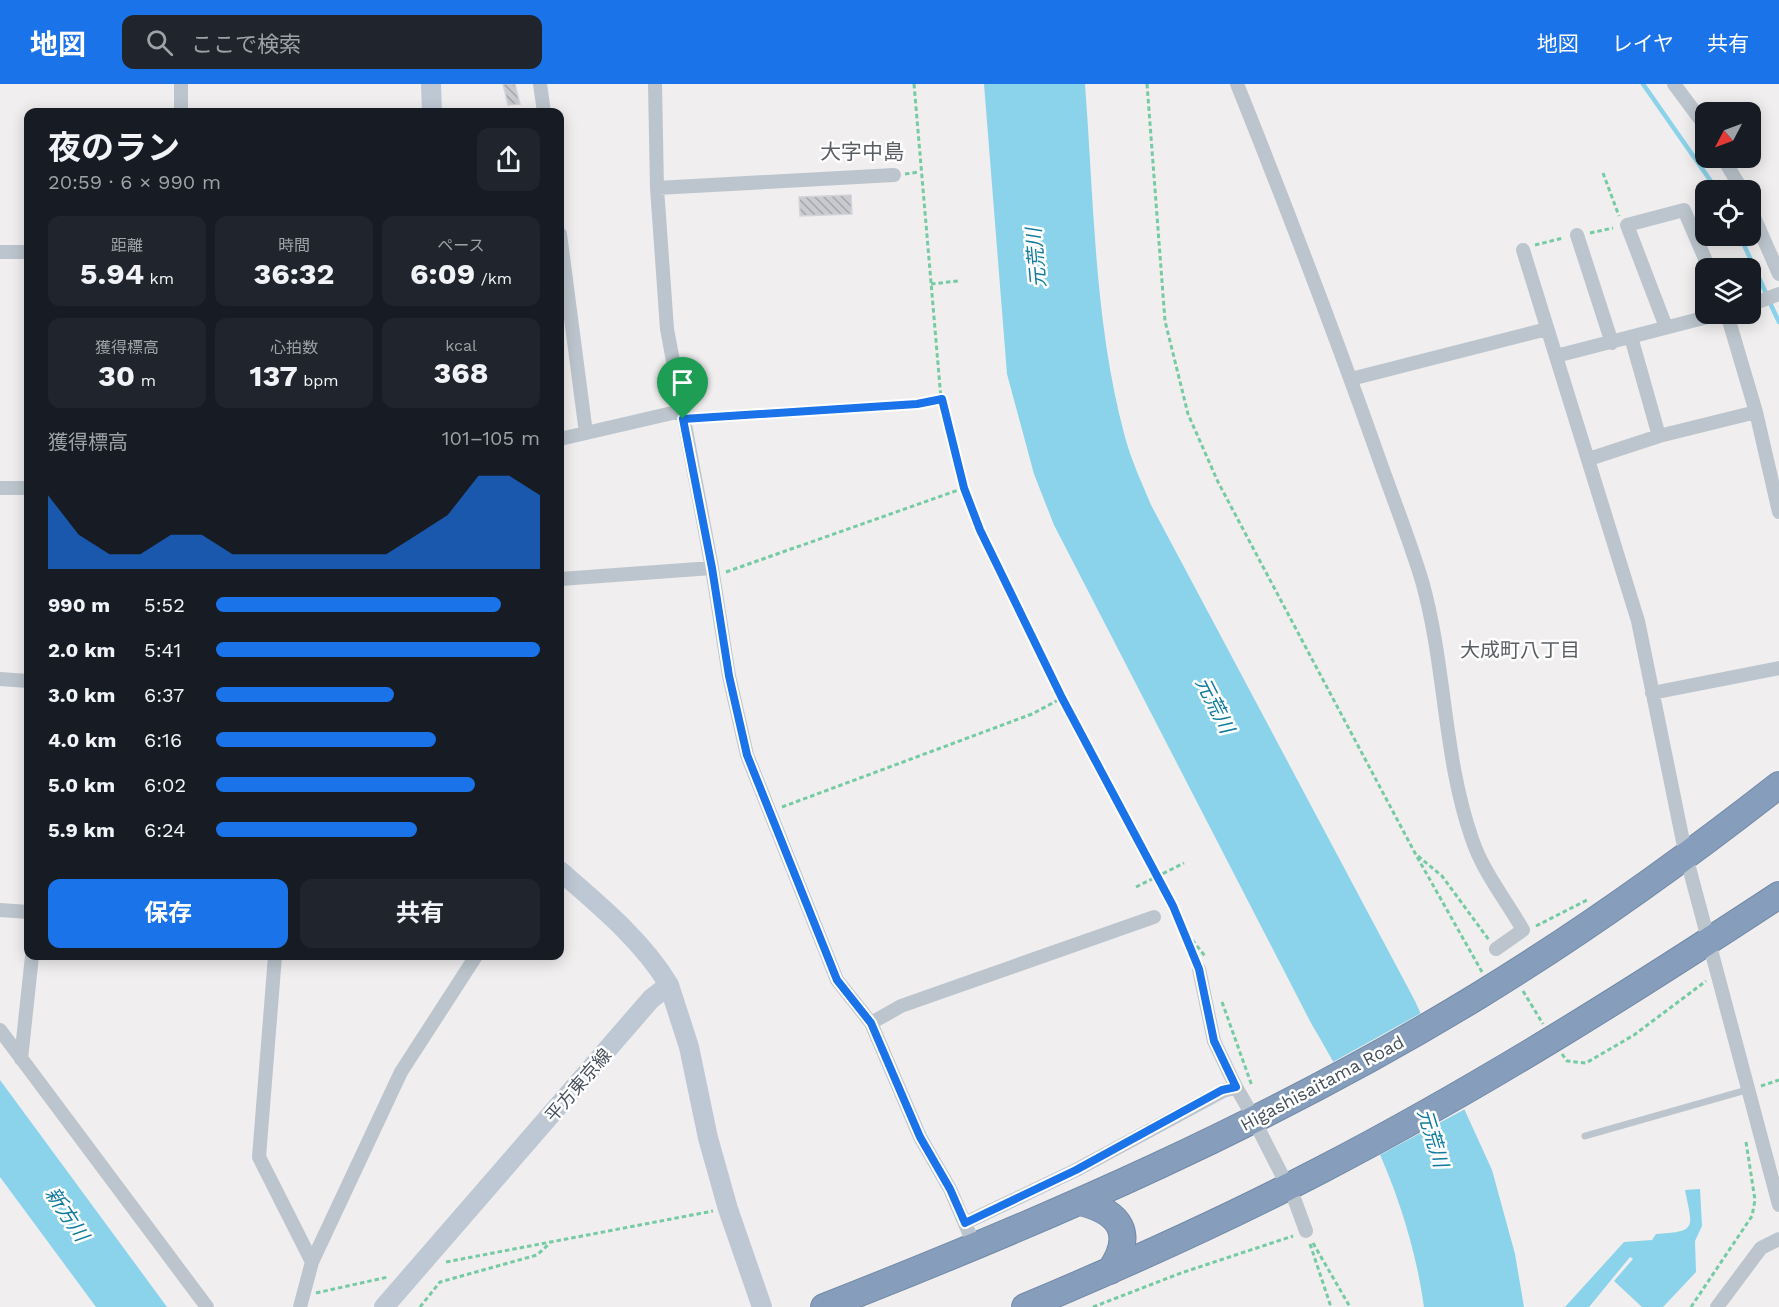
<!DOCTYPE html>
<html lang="ja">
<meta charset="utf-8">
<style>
:root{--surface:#171b24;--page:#20242c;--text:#f1f3f6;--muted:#9ea1a6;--accent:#1a73e8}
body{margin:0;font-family:"Work Sans","Noto Sans JP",sans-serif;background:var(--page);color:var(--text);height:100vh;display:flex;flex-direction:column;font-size:22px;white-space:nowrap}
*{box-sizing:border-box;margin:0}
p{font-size:20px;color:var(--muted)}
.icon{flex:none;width:33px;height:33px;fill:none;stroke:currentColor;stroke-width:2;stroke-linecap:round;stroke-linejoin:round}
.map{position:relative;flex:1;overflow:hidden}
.panel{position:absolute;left:24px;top:24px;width:540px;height:852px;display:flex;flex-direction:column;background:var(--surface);border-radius:12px;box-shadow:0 3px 15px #0003}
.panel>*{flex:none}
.needle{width:39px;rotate:229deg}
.tools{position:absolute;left:1695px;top:18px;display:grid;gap:12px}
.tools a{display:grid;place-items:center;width:66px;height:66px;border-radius:12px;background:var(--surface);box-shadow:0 3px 15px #0003;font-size:30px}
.pin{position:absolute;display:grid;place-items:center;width:51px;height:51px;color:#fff;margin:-62px -26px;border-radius:50% 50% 50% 0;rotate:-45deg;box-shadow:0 0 6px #0007}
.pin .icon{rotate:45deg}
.round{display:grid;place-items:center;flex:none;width:63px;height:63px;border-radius:12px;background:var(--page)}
.overview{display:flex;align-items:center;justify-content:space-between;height:102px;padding:0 24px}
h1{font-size:33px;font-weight:700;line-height:45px}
.figures{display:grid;grid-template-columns:repeat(3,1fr);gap:9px;height:102px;padding:6px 24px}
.figures div{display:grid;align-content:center;border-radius:12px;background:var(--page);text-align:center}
.figures b{font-size:30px;font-weight:700}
.figures small{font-size:16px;font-weight:400}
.figures p{font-size:16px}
.chart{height:168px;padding:12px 24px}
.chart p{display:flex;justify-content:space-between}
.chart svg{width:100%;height:108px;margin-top:6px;fill:var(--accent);opacity:.7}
.button{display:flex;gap:12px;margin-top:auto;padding:12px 24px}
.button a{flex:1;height:69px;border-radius:12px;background:var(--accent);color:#fff;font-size:24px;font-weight:700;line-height:69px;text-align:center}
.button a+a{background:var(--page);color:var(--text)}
ul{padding:0 24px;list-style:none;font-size:20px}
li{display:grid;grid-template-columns:96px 72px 1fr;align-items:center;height:45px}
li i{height:15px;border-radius:8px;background:var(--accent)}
header{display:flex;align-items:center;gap:36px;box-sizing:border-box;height:84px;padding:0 30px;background:var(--accent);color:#fff}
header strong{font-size:28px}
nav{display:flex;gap:33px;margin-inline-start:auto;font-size:21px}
.search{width:420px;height:54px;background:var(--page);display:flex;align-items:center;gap:15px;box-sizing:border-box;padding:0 21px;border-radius:12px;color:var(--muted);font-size:22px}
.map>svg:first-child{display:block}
</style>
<header>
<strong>地図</strong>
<div class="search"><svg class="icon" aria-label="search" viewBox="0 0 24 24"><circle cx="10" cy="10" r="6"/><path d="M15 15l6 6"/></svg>ここで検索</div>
<nav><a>地図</a><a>レイヤ</a><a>共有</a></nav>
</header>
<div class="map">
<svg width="1779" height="1223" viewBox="0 0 1779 1223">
<defs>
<pattern id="building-back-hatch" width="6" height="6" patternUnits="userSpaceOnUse" patternTransform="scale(1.5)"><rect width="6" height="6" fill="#c8cad0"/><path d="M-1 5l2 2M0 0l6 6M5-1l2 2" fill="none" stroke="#a4a6ac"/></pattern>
</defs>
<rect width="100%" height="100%" fill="#f0eeee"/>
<path fill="#8ad3ea" d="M984,0h101c9,117 9,239 40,353 6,23 17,46 26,68l264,496 77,169 23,84 9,53h-100c-15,-107 -59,-192 -113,-284l-257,-498 -20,-51 -27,-100z
M0,996l167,227h-71l-96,-130z
M1700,1105l2,37 -7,15 1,31 -33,35h-21l-28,-26 19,-22 -3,-2 -41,50h-24l59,-65 28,-2 4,-6c43,-2 36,-7 29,-44z"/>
<path fill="#f0eeee" d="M1423,928l44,96 -89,48 -24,-53 -23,-40z"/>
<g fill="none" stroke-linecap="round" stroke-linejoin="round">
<path stroke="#8ad3ea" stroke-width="4.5" d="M1643,0l74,106
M1740,152l25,55
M1771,221l8,17"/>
</g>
<path fill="url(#building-back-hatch)" stroke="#d2d4d9" stroke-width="1.5" d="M503,0h12l5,20 -12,1z
M851,111l1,19 -52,2 -1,-19z"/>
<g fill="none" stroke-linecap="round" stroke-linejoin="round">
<defs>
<path id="highway" d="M1080,1118c41,10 55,32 30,69
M824,1223c225,-88 448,-185 654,-311 105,-64 204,-135 301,-211
M1025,1223c100,-42 200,-87 296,-137 158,-82 309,-177 458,-275"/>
</defs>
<use href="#highway" stroke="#7189a8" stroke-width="28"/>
<path stroke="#75cba3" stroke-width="3" stroke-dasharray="4.5 3" stroke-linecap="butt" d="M914,0l27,315 23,89 35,85 185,357 21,26
M1147,0l18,237 23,93 30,68 198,373 66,117
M1603,89l16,43
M905,90l14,-2
M1590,149l23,-5
M1535,161l28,-7
M931,200l27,-3
M697,334l220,-14 24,-5
M726,488l238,-84
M782,723l250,-93 30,-16
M1418,772l24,20 47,64
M1136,803l48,-24
M1536,842l53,-27
M1186,851l8,22
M1523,907l20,33
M1222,918l30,84
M1562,970l5,7 19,2 48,-28 72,-54
M1761,1002l18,-6
M1313,1159l37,64
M1310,1160l21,63
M446,1178l267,-51
M316,1209l72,-16
M420,1223l20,-25 97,-27 12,-11
M1093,1223l88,-34 112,-37
M1691,1223l61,-91 3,-16 -9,-58"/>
<path stroke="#bcc5cd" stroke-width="7" d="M1585,1052l165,-47"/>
<path stroke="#bcc5cd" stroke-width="14" d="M181,0v28
M540,0l4,28
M655,0l2,104 10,141 45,239 17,108 18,79 90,225 34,43 49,114 30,52 25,58
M1237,0c49,122 96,245 140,369 15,43 32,85 45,128 24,85 21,175 50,258 11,33 34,61 51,91l-27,19
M1674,0l32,43
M1723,74l19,32
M657,104l237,-13
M1750,124l29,66
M560,150l26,199
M1577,151l35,108
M1523,166l115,371 48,235 93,349
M0,168h28
M1750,221l29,-11
M1727,230l29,98 23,100
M1666,243l-39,-102 57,-15 25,58
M1631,253l28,99
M1556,272l163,-42
M1351,295l196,-50
M560,355l121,-28
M1589,375l70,-23 97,-24
M0,404h28
M560,495l152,-11
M0,595l28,2
M1652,609l127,-25
M0,826l28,2
M275,872l-16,201 53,105
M1199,885l15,72 22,46
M871,939l30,-17 253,-89
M0,946l207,277
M21,975l11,-103
M1258,1044l27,53
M1295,1117l11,30
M965,1139l111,-53 147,-79 13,-4 11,19
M300,1223l12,-45 89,-190 75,-116
M1717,1223l44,-59 18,-9"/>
<path stroke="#bec8d5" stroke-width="20" d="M431,0l1,28
M669,901l20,62 19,91 20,71 34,98
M384,1223l267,-308 18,-14c-26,-44 -71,-81 -109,-114"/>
<use href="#highway" stroke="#869ebc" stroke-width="26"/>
</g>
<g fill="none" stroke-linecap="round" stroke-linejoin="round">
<defs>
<path id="route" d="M942,315l22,89 16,42 82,168 111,208 26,63 15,72 22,46 -14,3 -146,80 -111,53 -15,-34 -30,-52 -49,-114 -34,-43 -90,-225 -18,-79 -17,-108 -29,-149 234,-15z"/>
</defs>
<use href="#route" stroke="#fff" stroke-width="12"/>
<use href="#route" stroke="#1a73e8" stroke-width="8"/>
</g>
<g text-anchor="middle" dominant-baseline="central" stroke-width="5" stroke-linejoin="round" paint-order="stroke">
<g font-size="18" fill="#46505b" stroke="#fff">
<text transform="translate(1322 999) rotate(-28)">Higashisaitama Road</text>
<text transform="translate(578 1001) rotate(-49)">平方東京線</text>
</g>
<g font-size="20" font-style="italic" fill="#0f7b9e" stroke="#fff">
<text transform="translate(1036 174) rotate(-95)">元荒川</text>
<text transform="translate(1215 621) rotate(63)">元荒川</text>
<text transform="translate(1433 1054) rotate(73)">元荒川</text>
<text transform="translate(67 1130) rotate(56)">新方川</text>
</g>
<g font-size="20" fill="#5a5e63" stroke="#fff">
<text x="1520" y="566">大成町八丁目</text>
</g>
<g font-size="21" fill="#5a5e63" stroke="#fff">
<text x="862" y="67">大字中島</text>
</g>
</g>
</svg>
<div class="tools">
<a><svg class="needle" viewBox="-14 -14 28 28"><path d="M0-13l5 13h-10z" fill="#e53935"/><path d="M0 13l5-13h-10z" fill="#9ea1a6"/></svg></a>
<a><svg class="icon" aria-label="locate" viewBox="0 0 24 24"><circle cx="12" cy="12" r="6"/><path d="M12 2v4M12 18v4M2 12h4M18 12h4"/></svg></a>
<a><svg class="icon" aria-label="layers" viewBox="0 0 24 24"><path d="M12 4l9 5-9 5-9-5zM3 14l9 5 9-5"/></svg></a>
</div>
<div class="pin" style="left:683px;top:335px;background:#1e9e55"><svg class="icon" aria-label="arrive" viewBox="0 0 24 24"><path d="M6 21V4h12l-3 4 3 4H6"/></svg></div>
<section class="panel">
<div class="overview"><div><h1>夜のラン</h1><p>20:59 · 6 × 990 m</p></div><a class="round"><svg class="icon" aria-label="share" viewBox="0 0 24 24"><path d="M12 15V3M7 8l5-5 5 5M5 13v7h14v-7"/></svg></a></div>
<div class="figures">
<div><p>距離</p><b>5.94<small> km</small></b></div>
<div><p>時間</p><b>36:32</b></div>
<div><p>ペース</p><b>6:09<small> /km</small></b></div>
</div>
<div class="figures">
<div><p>獲得標高</p><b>30<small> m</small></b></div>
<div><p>心拍数</p><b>137<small> bpm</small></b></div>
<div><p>kcal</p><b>368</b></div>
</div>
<div class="chart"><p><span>獲得標高</span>101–105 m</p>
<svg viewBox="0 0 160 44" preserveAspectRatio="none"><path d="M0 44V14L10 30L20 38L30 38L40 30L50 30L60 38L70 38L80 38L90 38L100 38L110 38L120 30L130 22L140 6L150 6L160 14V44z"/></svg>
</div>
<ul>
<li><b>990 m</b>5:52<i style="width:88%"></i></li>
<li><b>2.0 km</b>5:41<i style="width:100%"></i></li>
<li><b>3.0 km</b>6:37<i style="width:55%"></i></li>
<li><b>4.0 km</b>6:16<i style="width:68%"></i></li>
<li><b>5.0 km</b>6:02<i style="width:80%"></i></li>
<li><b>5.9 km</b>6:24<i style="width:62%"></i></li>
</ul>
<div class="button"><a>保存</a><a>共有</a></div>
</section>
</div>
